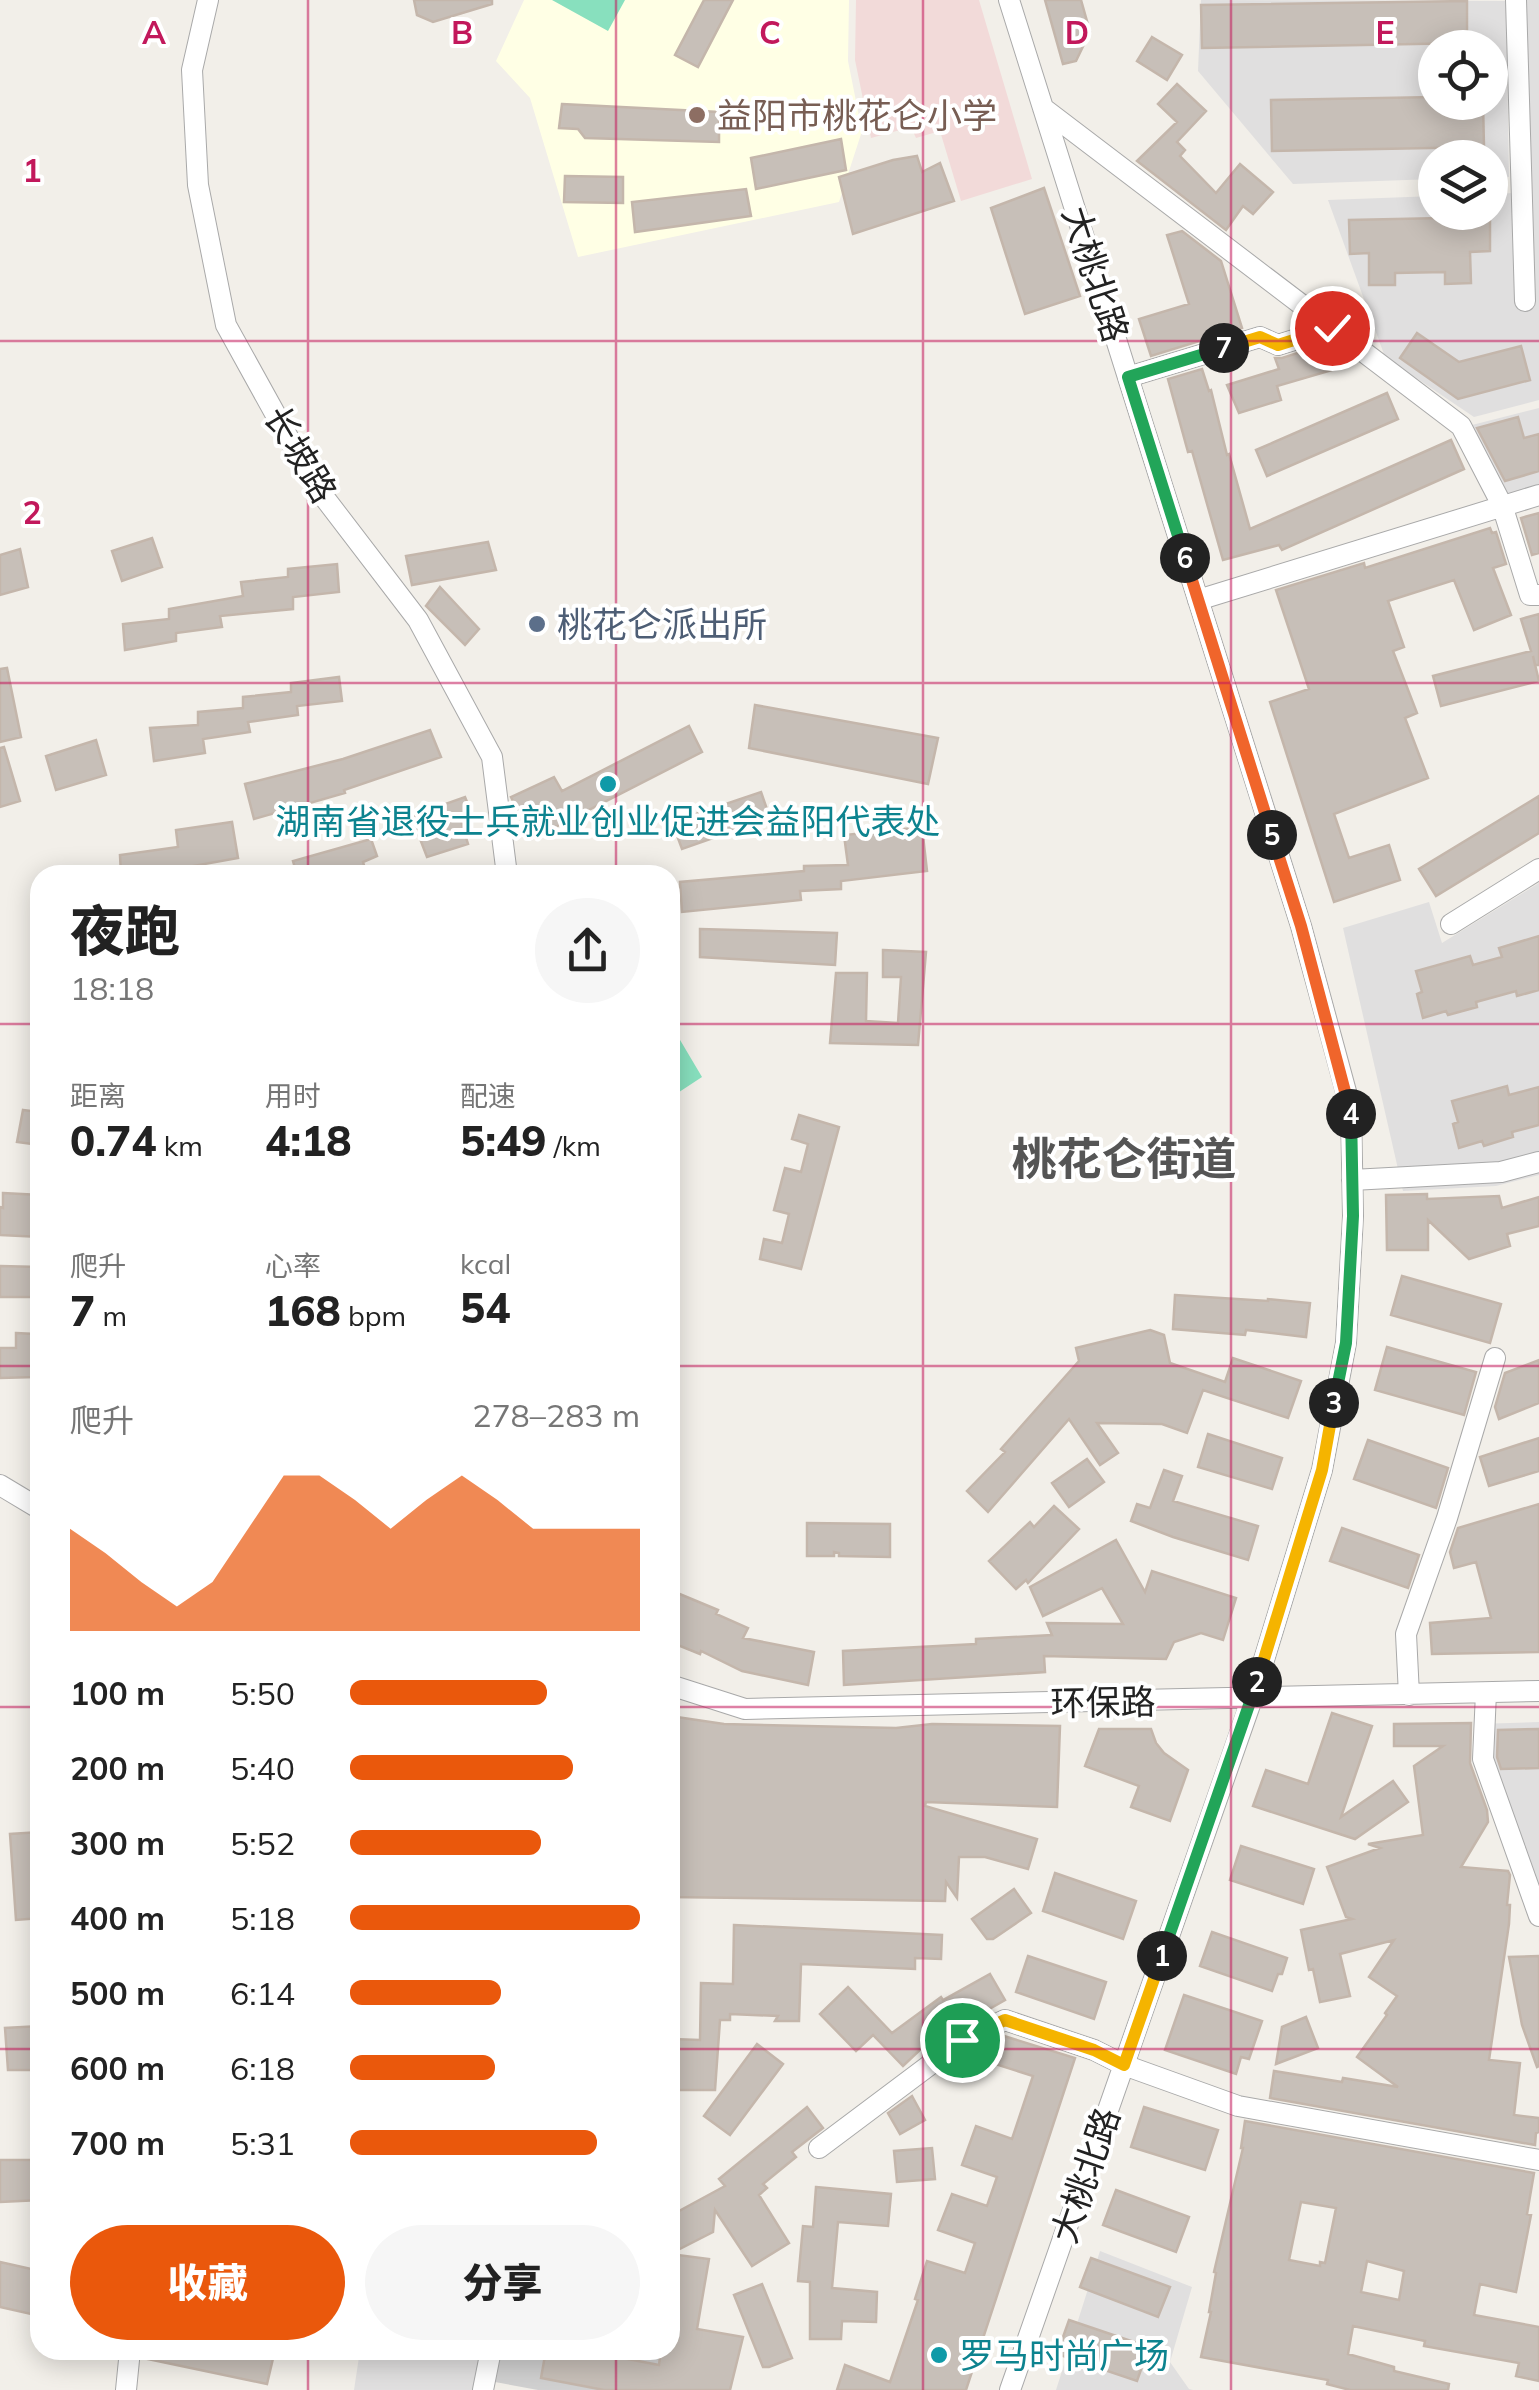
<!DOCTYPE html>
<html lang="zh">
<meta charset="utf-8">
<style>
:root{--surface:#fff;--page:#f6f6f6;--text:#222;--muted:#767676;--accent:#ea580c}
body{margin:0;font-family:Mulish,"Noto Sans SC",sans-serif;background:var(--page);color:var(--text);height:100vh;display:flex;flex-direction:column;font-size:38px;white-space:nowrap}
*{box-sizing:border-box;margin:0}
p{font-size:32px;color:var(--muted)}
.icon{flex:none;width:55px;height:55px;fill:none;stroke:currentColor;stroke-width:2;stroke-linecap:round;stroke-linejoin:round}
.map{position:relative;flex:1;overflow:hidden}
.sheet{position:absolute;left:30px;top:865px;width:650px;height:1495px;display:flex;flex-direction:column;background:var(--surface);border-radius:30px;box-shadow:0 5px 25px #0003}
.sheet>*{flex:none}
.buttons{position:absolute;left:1418px;top:30px;display:grid;gap:20px}
.buttons a{display:grid;place-items:center;width:90px;height:90px;border-radius:50%;background:var(--surface);box-shadow:0 5px 25px #0003;font-size:50px}
.pin{position:absolute;display:grid;place-items:center;width:85px;height:85px;color:#fff;margin:-42px;border:5px solid #fff;border-radius:50%;box-shadow:0 2px 10px #0007}
.km{position:absolute;width:50px;height:50px;margin:-25px;border-radius:50%;background:#222;color:#fff;font-size:28px;line-height:50px;text-align:center}
.round{display:grid;place-items:center;flex:none;width:105px;height:105px;border-radius:52px;background:var(--page)}
.summary{display:flex;align-items:center;justify-content:space-between;height:170px;padding:0 40px}
h1{font-size:55px;font-weight:800;line-height:75px}
.stats{display:grid;grid-template-columns:repeat(3,1fr);gap:15px;height:170px;padding:10px 40px}
.stats div{display:grid;align-content:center}
.stats b{font-size:42px;font-weight:800}
.stats small{font-size:28px;font-weight:400}
.stats p{font-size:28px}
.chart{height:280px;padding:20px 40px}
.chart p{display:flex;justify-content:space-between}
.chart svg{width:100%;height:180px;margin-top:10px;fill:var(--accent);opacity:.7}
.button{display:flex;gap:20px;margin-top:auto;padding:20px 40px}
.button a{flex:1;height:115px;border-radius:60px;background:var(--accent);color:#fff;font-size:40px;font-weight:800;line-height:115px;text-align:center}
.button a+a{background:var(--page);color:var(--text)}
ul{padding:0 40px;list-style:none;font-size:32px}
li{display:grid;grid-template-columns:160px 120px 1fr;align-items:center;height:75px}
li i{height:25px;border-radius:12px;background:var(--accent)}
.map>svg:first-child{display:block}
</style>
<div class="map">
<svg width="1539" height="2390" viewBox="0 0 1539 2390">
<rect width="100%" height="100%" fill="#f2efe9"/>
<path fill="#e0dfdf" fill-rule="evenodd" d="M1201,0l305,1 3,176 -19,1v-20h-55v21l-142,5 -95,-113zM1435,48h55v54h-55z
M1516,0h23v400l-65,17 -89,-60 -57,-157 107,-4v16h55v-18l24,-1z
M1539,408v79l-47,12 -20,-74z
M1539,883v292l-43,11 -93,5 -60,-263 86,-26 13,41z
M1539,1722v185l-62,-183z
M1100,2251l92,36 -22,75 19,27 4,1h-137z
M360,2350h126l-8,40h-124z"/>
<path fill="#f2dad9" d="M856,0h123l53,179 -71,22 -21,-70 -24,7 -5,-11 -40,11 -16,-78z"/>
<path fill="#ffffe5" d="M524,0h325l-1,61 14,70 -23,71 -261,55 -48,-159 -34,-37z"/>
<path fill="#d0d0d0" d="M501,2350h165l-7,40h-121l-43,-8z"/>
<path fill="#88e0be" d="M552,0h73l-17,31z
M670,1023l32,54 -32,21z"/>
<path fill="#c7bfb8" stroke="#c4b6ab" stroke-width="2.5" fill-rule="evenodd" d="M414,0h78v4l-59,18 -16,-7z
M704,0h29l-35,67 -23,-12z
M1045,0h36l9,32 -14,29 -13,3z
M1467,1v42l-265,5 -1,-43z
M1152,37l30,18 -15,25 -30,-19z
M1177,84l29,27 -29,31 8,8 -5,6 36,37 24,-29 33,28 -20,22 -10,-8 -17,24 -89,-69 40,-39 -19,-18z
M1435,97v5h48l1,45 -212,4 -1,-51z
M562,104l157,8v30l-134,-4 -7,-9 -19,-1z
M841,139l5,31 -90,19 -5,-31z
M917,156l5,16 18,-9 14,38 -101,33 -14,-57 54,-17z
M565,176l58,1v26l-59,-1z
M1044,188l36,108 -55,18 -34,-106z
M746,189l5,27 -116,16 -3,-30z
M1490,217v34l-20,1 1,31 -26,1v-12l-50,1v12h-26v-32l-19,1 -1,-34z
M1182,231l39,30 21,67 -91,28 -12,-37 50,-15 -22,-69z
M1417,333l42,29 62,-16 9,34 -72,19 -58,-41z
M1329,343l10,25 -62,18 4,14 -42,13 -12,-28 52,-16 -4,-11h7z
M1202,369l7,22 2,-1 16,65 2,-1 21,75 201,-89 13,29 -182,81 -3,-5 -56,15 -31,-109 -4,1 -20,-73z
M1387,393l11,26 -131,57 -11,-26z
M1518,417l6,21 15,-4v37l-34,10 -28,-53z
M1539,513v40l-7,2 -11,-37z
M1490,528l2,5 4,-1 10,32 -13,4 18,47 -37,15 -20,-50 -66,21 16,46 -11,4 24,62 -12,5 23,60 -94,36 15,44 40,-13 11,35 -66,22 -64,-200 39,-13 -33,-99 88,-27 1,5z
M152,538l10,29 -40,14 -10,-30z
M488,542l8,28 -84,15 -6,-29z
M20,549l8,38 -28,8v-40z
M337,564l2,28 -46,5v12l-73,7 2,11 -46,6v8l-51,9 -2,-26 46,-5v-10l74,-13 -2,-14 47,-5v-8z
M440,587l39,42 -14,16 -39,-39z
M1539,614v51h-4l-2,-9 6,25 -98,25 -8,-30 98,-25 -10,-32z
M7,668l14,69 -21,5v-73z
M339,677l3,24 -45,5 1,9 -50,7 2,10 -47,7 2,14 -51,8 -4,-33 48,-3v-13l45,-4v-11l48,-5v-9z
M755,705l183,33 -10,46 -179,-36z
M689,726l13,26 -170,87 -21,-42 43,-20 8,14z
M430,730l11,27 -97,33 1,3 -91,26 -9,-35 98,-25z
M96,740l10,35 -50,15 -10,-34z
M4,747l16,54 -20,6v-59z
M761,792l9,26 -88,31 -10,-27z
M1539,796v37l-103,63 -17,-27z
M465,797l6,15 -11,6 8,26 -41,13 -10,-26 -15,6 -5,-16z
M232,822l6,36 -56,10v7h-61l-1,-20 58,-8 -2,-17z
M922,827l5,44 -86,10v8l-41,2 1,9 -119,12 -2,-30 124,-11v-5l44,-1 -4,-30z
M371,839l6,17 -14,6 4,13h-70l-4,-14z
M700,929l137,4 -2,32 -135,-8z
M1539,936v54l-22,6 -1,-5 -40,11 1,5 -29,8 -2,-4 -23,7 -6,-24 5,-2 -6,-21 54,-15 3,9 29,-8 -3,-9z
M883,950l43,2 -8,93 -88,-2 6,-70h31l-1,48 32,2 3,-46h-18z
M1507,1086l2,9 30,-8v38l-27,7 1,5 -29,9 -2,-5 -23,7 -6,-24 5,-2 -6,-21z
M23,1110l17,2v33l-23,-3z
M799,1115l40,12 -38,142 -41,-10 4,-20 18,4 7,-29 -15,-4 11,-42 16,4 7,-28 -16,-5z
M3,1193l37,2v42l-40,-2v-28l3,1z
M1427,1194v5l72,-3 3,12 37,-11v29l-32,8 3,12 -41,13 -41,-39v30h-41l-1,-55z
M0,1266l40,1v30h-40z
M1402,1276l99,28 -11,39 -99,-28z
M1175,1295l93,6v-2l42,4 -4,34 -60,-7 -1,5 -72,-6z
M1150,1330l14,5 6,28 55,19 8,-24 68,23 -13,37 -85,-28 -16,43 -25,-9 -65,-1 21,30 -18,12 -31,-46 -81,93 -21,-21 38,-39 -4,-3 78,-88 -3,-13z
M16,1333l19,1v43l-35,1v-30h16z
M1387,1347l89,25 -12,43 -89,-25z
M1539,1360v43l-40,16 -4,-12 10,-34z
M1208,1434l74,24 -10,31 -74,-22z
M1539,1438v33l-50,15 -9,-29z
M1368,1440l80,28 -12,40 -82,-29z
M1087,1459l17,23 -35,25 -17,-24z
M1164,1470l18,6 -9,25 85,25 -10,34 -75,-23 -42,-16 6,-17 13,4z
M1539,1504v148l-107,2 -2,-31 61,-5 -15,-56 -22,6 -4,-16 8,-24z
M1054,1506l25,23 -51,54 -2,-3 -10,9 -27,-28 41,-39 4,5z
M807,1523l83,1v33l-51,-1v-3l-5,-1v4h-27z
M1342,1528l77,27 -11,33 -78,-27z
M1116,1540l29,52 7,-21 84,27 -13,42 -22,-7 -27,9 -8,17 -122,-3 1,16 -201,13 -1,-34 133,-7v-5l76,-4 -5,-12 76,1 -21,-36 -59,28 -13,-29z
M670,1590l48,20 -2,4 32,14 -5,10 71,14 -6,33 -66,-14 -41,-20 -1,3 -30,-12z
M1332,1713l40,13 -31,91 52,-36 15,21 -53,37 -102,-33 13,-36 42,14z
M670,1716l54,8 172,4 36,-4 128,2 -3,81 -131,-5 -1,4 112,33 -9,30 -43,-12h-26l-2,41 -11,-16 -1,19 -275,-4v-24h6v-74h-6z
M1471,1723l-1,40 17,47 1,12 -27,45 47,4 2,4 -3,30h3l-1,19 -20,136 31,3 -6,52 25,3v14l-3,1 -1,12 -265,-47 4,-27 68,11 1,-4 55,9 -41,-30 30,-42 -2,-2 12,-17 -28,-19 25,-37 -54,14 10,42 -30,6 -7,-33 -4,1 -8,-40 51,-11 -6,-2 -19,-50 53,-19 -12,-4 55,-9 -9,-69 29,-20h-49v-22z
M1099,1729h52l5,14 8,10 24,17 -18,51 -39,-14 8,-21 -54,-20z
M1539,1729v39l-38,1 -4,-12 1,-27z
M40,1832v86l-24,2 -6,-86z
M1241,1846l73,23 -11,35 -73,-24z
M1055,1873l81,28 -13,38 -80,-28z
M1014,1889l17,24 -38,26h-6l-15,-20z
M734,1925l208,10 -1,24 -26,-1v11l-114,-5 -2,57h-24l3,-5 -48,-2v6h-10l-5,70h-44l2,-51 27,1 1,-57 32,1z
M1212,1932l75,26 -5,16h-4l-6,17 -72,-25z
M1028,1956l78,26 -12,37 -78,-27z
M1539,1956v110l-2,1 -15,-42 -13,-68z
M990,1974l15,26 -35,20 -2,-2 -42,30 -2,-2 -21,20 -30,-31 -17,16 -36,-37 28,-27 44,46 49,-36 2,3z
M1184,1995l78,26 -13,38 -8,-2 -5,17 -71,-24z
M1306,2017l12,31 -42,16 6,-37z
M40,2026v44h-32l-3,-42z
M1004,2036l71,22 -109,332h-129l8,-25 45,17 28,-82 -3,-1 12,-38 38,12 10,-30 -37,-13 14,-36 35,12 10,-29 -35,-12 14,-39 36,13 21,-63 -41,-13 8,-25z
M757,2044l26,20 -53,71 -26,-19z
M912,2096l13,24 -25,14 -12,-21z
M807,2107l16,21 -31,24 4,5 -33,27 4,4 -8,7 30,48 -37,23 -37,-56 -2,22 -43,22 39,5 -12,70 46,8 -13,53h-126l-63,-12 5,-28h35l78,15 2,-15h9v-147l9,8 46,-25 -6,-7z
M1144,2107l74,23 -13,40 -74,-23z
M1245,2121l289,52 -7,41 4,1 -15,77 -36,-8 -6,31 65,12v54l-23,-5 3,-13 -95,-17 1,-5 -72,-15 -5,28 46,13v4l55,13 -1,6h-98l-23,-6 1,-4 -127,-23 10,-45h-2l7,-39 -2,-1 29,-124h-2zM1301,2202l35,6 -11,55 -5,-1v4l-31,-6zM1367,2261l37,10 -5,29 -38,-8z
M932,2148l3,31 -38,3 -3,-31z
M0,2160h40v40l-40,2z
M816,2187l75,7 -3,32 -50,-4 -6,66 45,4 -1,30 -34,-1 -1,18h-31v-57l-12,-1 5,-55 10,1z
M1116,2190l73,27 -13,35 -73,-27z
M1091,2258l79,29 -12,30 -78,-30z
M0,2262l40,9v45l-40,-9z
M762,2284l30,74 -23,9h-6l-29,-72z
M1069,2320l80,27 -12,34 -80,-27z
M144,2350h131l-8,34 -124,-26z"/>
<g fill="none" stroke-linecap="round" stroke-linejoin="round">
<defs>
<path id="minor" d="M208,0l-16,70 6,115 28,140 88,159 104,136 74,137 15,118
M1009,0l292,926 50,184 2,106 -7,127 -24,127 -70,229 -242,691
M1516,0l9,301
M1043,108l418,318 41,79 28,90h9
M1128,377l132,-40 18,8 54,-17
M1198,600l341,-105
M1451,924l88,-55
M1352,1180l149,-8 38,-10
M0,1485l35,21h5
M670,1685l75,24 794,-18
M1486,1693l-3,66 56,157
M1409,1695l-3,-61 41,-116 48,-160
M819,2148l144,-108 42,-20 89,30 30,15 114,41 301,54
M126,2390l4,-40
M483,2390l8,-40"/>
</defs>
<use href="#minor" stroke="#a9a9a9" stroke-width="22"/>
<use href="#minor" stroke="#fff" stroke-width="20"/>
</g>
<g fill="none" stroke-linecap="round" stroke-linejoin="round">
<defs>
<path id="split-1" d="M962,2040l43,-20 89,30 30,15 38,-109"/>
<path id="split-2" d="M1162,1956l95,-274"/>
<path id="split-3" d="M1257,1682l65,-212 12,-67"/>
<path id="split-4" d="M1334,1403l12,-60 7,-127 -2,-102"/>
<path id="split-5" d="M1272,835l29,91 50,188"/>
<path id="split-6" d="M1185,558l87,277"/>
<path id="split-7" d="M1185,558l-57,-181 96,-29"/>
<path id="split-8" d="M1224,348l36,-11 18,8 54,-17"/>
</defs>
<use href="#split-1" stroke="#fff" stroke-width="20"/>
<use href="#split-2" stroke="#fff" stroke-width="20"/>
<use href="#split-3" stroke="#fff" stroke-width="20"/>
<use href="#split-4" stroke="#fff" stroke-width="20"/>
<use href="#split-5" stroke="#fff" stroke-width="20"/>
<use href="#split-6" stroke="#fff" stroke-width="20"/>
<use href="#split-7" stroke="#fff" stroke-width="20"/>
<use href="#split-8" stroke="#fff" stroke-width="20"/>
<use href="#split-1" stroke="#f5b400" stroke-width="12"/>
<use href="#split-2" stroke="#22a559" stroke-width="12"/>
<use href="#split-3" stroke="#f5b400" stroke-width="12"/>
<use href="#split-4" stroke="#22a559" stroke-width="12"/>
<use href="#split-5" stroke="#f0652b" stroke-width="12"/>
<use href="#split-6" stroke="#f0652b" stroke-width="12"/>
<use href="#split-7" stroke="#22a559" stroke-width="12"/>
<use href="#split-8" stroke="#f5b400" stroke-width="12"/>
</g>
<path fill="none" stroke="#c2185b" stroke-width="2.5" stroke-opacity="0.55" d="M308,0v875M616,0v875M923,0v2390M1231,0v2390M0,341h1539M0,683h1539M0,1024h40M670,1024h869M0,1366h40M670,1366h869M0,1707h40M670,1707h869M0,2049h40M670,2049h869M308,2350v40M616,2350v40"/>
<circle fill="#8d6e63" stroke="#fff" stroke-width="4" cx="697" cy="115" r="10"/>
<circle fill="#5c6f8a" stroke="#fff" stroke-width="4" cx="537" cy="624" r="10"/>
<g fill="#0f9aa8" stroke="#fff" stroke-width="4">
<circle cx="608" cy="784" r="10"/>
<circle cx="939" cy="2355" r="10"/>
</g>
<g text-anchor="middle" dominant-baseline="central" stroke-width="8" stroke-linejoin="round" paint-order="stroke">
<g font-size="35" fill="#785e54" stroke="#fff" text-anchor="start">
<text x="717" y="115">益阳市桃花仑小学</text>
</g>
<g font-size="35" fill="#222" stroke="#fff">
<text transform="translate(1096 274) rotate(72)">大桃北路</text>
<text transform="translate(301 454) rotate(59)">长坡路</text>
<text transform="translate(1103 1702) rotate(-1)">环保路</text>
<text transform="translate(1085 2175) rotate(-71)">大桃北路</text>
</g>
<g font-size="35" fill="#4e5e75" stroke="#fff" text-anchor="start">
<text x="557" y="624">桃花仑派出所</text>
</g>
<g font-size="35" fill="#0d838f" stroke="#fff">
<text x="608" y="821">湖南省退役士兵就业创业促进会益阳代表处</text>
<text x="959" y="2355" text-anchor="start">罗马时尚广场</text>
</g>
<g font-size="45" font-weight="bold" fill="#555" stroke="#fff">
<text x="1124" y="1158">桃花仑街道</text>
</g>
</g>
<g font-size="32" text-anchor="middle" font-weight="bold" fill="#c2185b" stroke="#fff" stroke-width="8" stroke-linejoin="round" paint-order="stroke">
<text x="154" y="44">A</text>
<text x="462" y="44">B</text>
<text x="770" y="44">C</text>
<text x="1077" y="44">D</text>
<text x="1385" y="44">E</text>
<text x="32" y="182">1</text>
<text x="32" y="524">2</text>
</g>
</svg>
<div class="buttons">
<a><svg class="icon" aria-label="locate" viewBox="0 0 24 24"><circle cx="12" cy="12" r="6"/><path d="M12 2v4M12 18v4M2 12h4M18 12h4"/></svg></a>
<a><svg class="icon" aria-label="layers" viewBox="0 0 24 24"><path d="M12 4l9 5-9 5-9-5zM3 14l9 5 9-5"/></svg></a>
</div>
<div class="pin" style="left:962px;top:2040px;background:#1e9e55"><svg class="icon" aria-label="arrive" viewBox="0 0 24 24"><path d="M6 21V4h12l-3 4 3 4H6"/></svg></div>
<div class="pin" style="left:1332px;top:328px;background:#d93025"><svg class="icon" aria-label="check" viewBox="0 0 24 24"><path d="M5 12l5 5 9-10"/></svg></div>
<b class="km" style="left:1162px;top:1956px">1</b>
<b class="km" style="left:1257px;top:1682px">2</b>
<b class="km" style="left:1334px;top:1403px">3</b>
<b class="km" style="left:1351px;top:1114px">4</b>
<b class="km" style="left:1272px;top:835px">5</b>
<b class="km" style="left:1185px;top:558px">6</b>
<b class="km" style="left:1224px;top:348px">7</b>
<section class="sheet">
<div class="summary"><div><h1>夜跑</h1><p>18:18</p></div><a class="round"><svg class="icon" aria-label="share" viewBox="0 0 24 24"><path d="M12 15V3M7 8l5-5 5 5M5 13v7h14v-7"/></svg></a></div>
<div class="stats">
<div><p>距离</p><b>0.74<small> km</small></b></div>
<div><p>用时</p><b>4:18</b></div>
<div><p>配速</p><b>5:49<small> /km</small></b></div>
</div>
<div class="stats">
<div><p>爬升</p><b>7<small> m</small></b></div>
<div><p>心率</p><b>168<small> bpm</small></b></div>
<div><p>kcal</p><b>54</b></div>
</div>
<div class="chart"><p><span>爬升</span>278–283 m</p>
<svg viewBox="0 0 160 44" preserveAspectRatio="none"><path d="M0 44V19L10 25L20 32L30 38L40 32L50 19L60 6L70 6L80 12L90 19L100 12L110 6L120 12L130 19L140 19L150 19L160 19V44z"/></svg>
</div>
<ul>
<li><b>100 m</b>5:50<i style="width:68%"></i></li>
<li><b>200 m</b>5:40<i style="width:77%"></i></li>
<li><b>300 m</b>5:52<i style="width:66%"></i></li>
<li><b>400 m</b>5:18<i style="width:100%"></i></li>
<li><b>500 m</b>6:14<i style="width:52%"></i></li>
<li><b>600 m</b>6:18<i style="width:50%"></i></li>
<li><b>700 m</b>5:31<i style="width:85%"></i></li>
</ul>
<div class="button"><a>收藏</a><a>分享</a></div>
</section>
</div>
